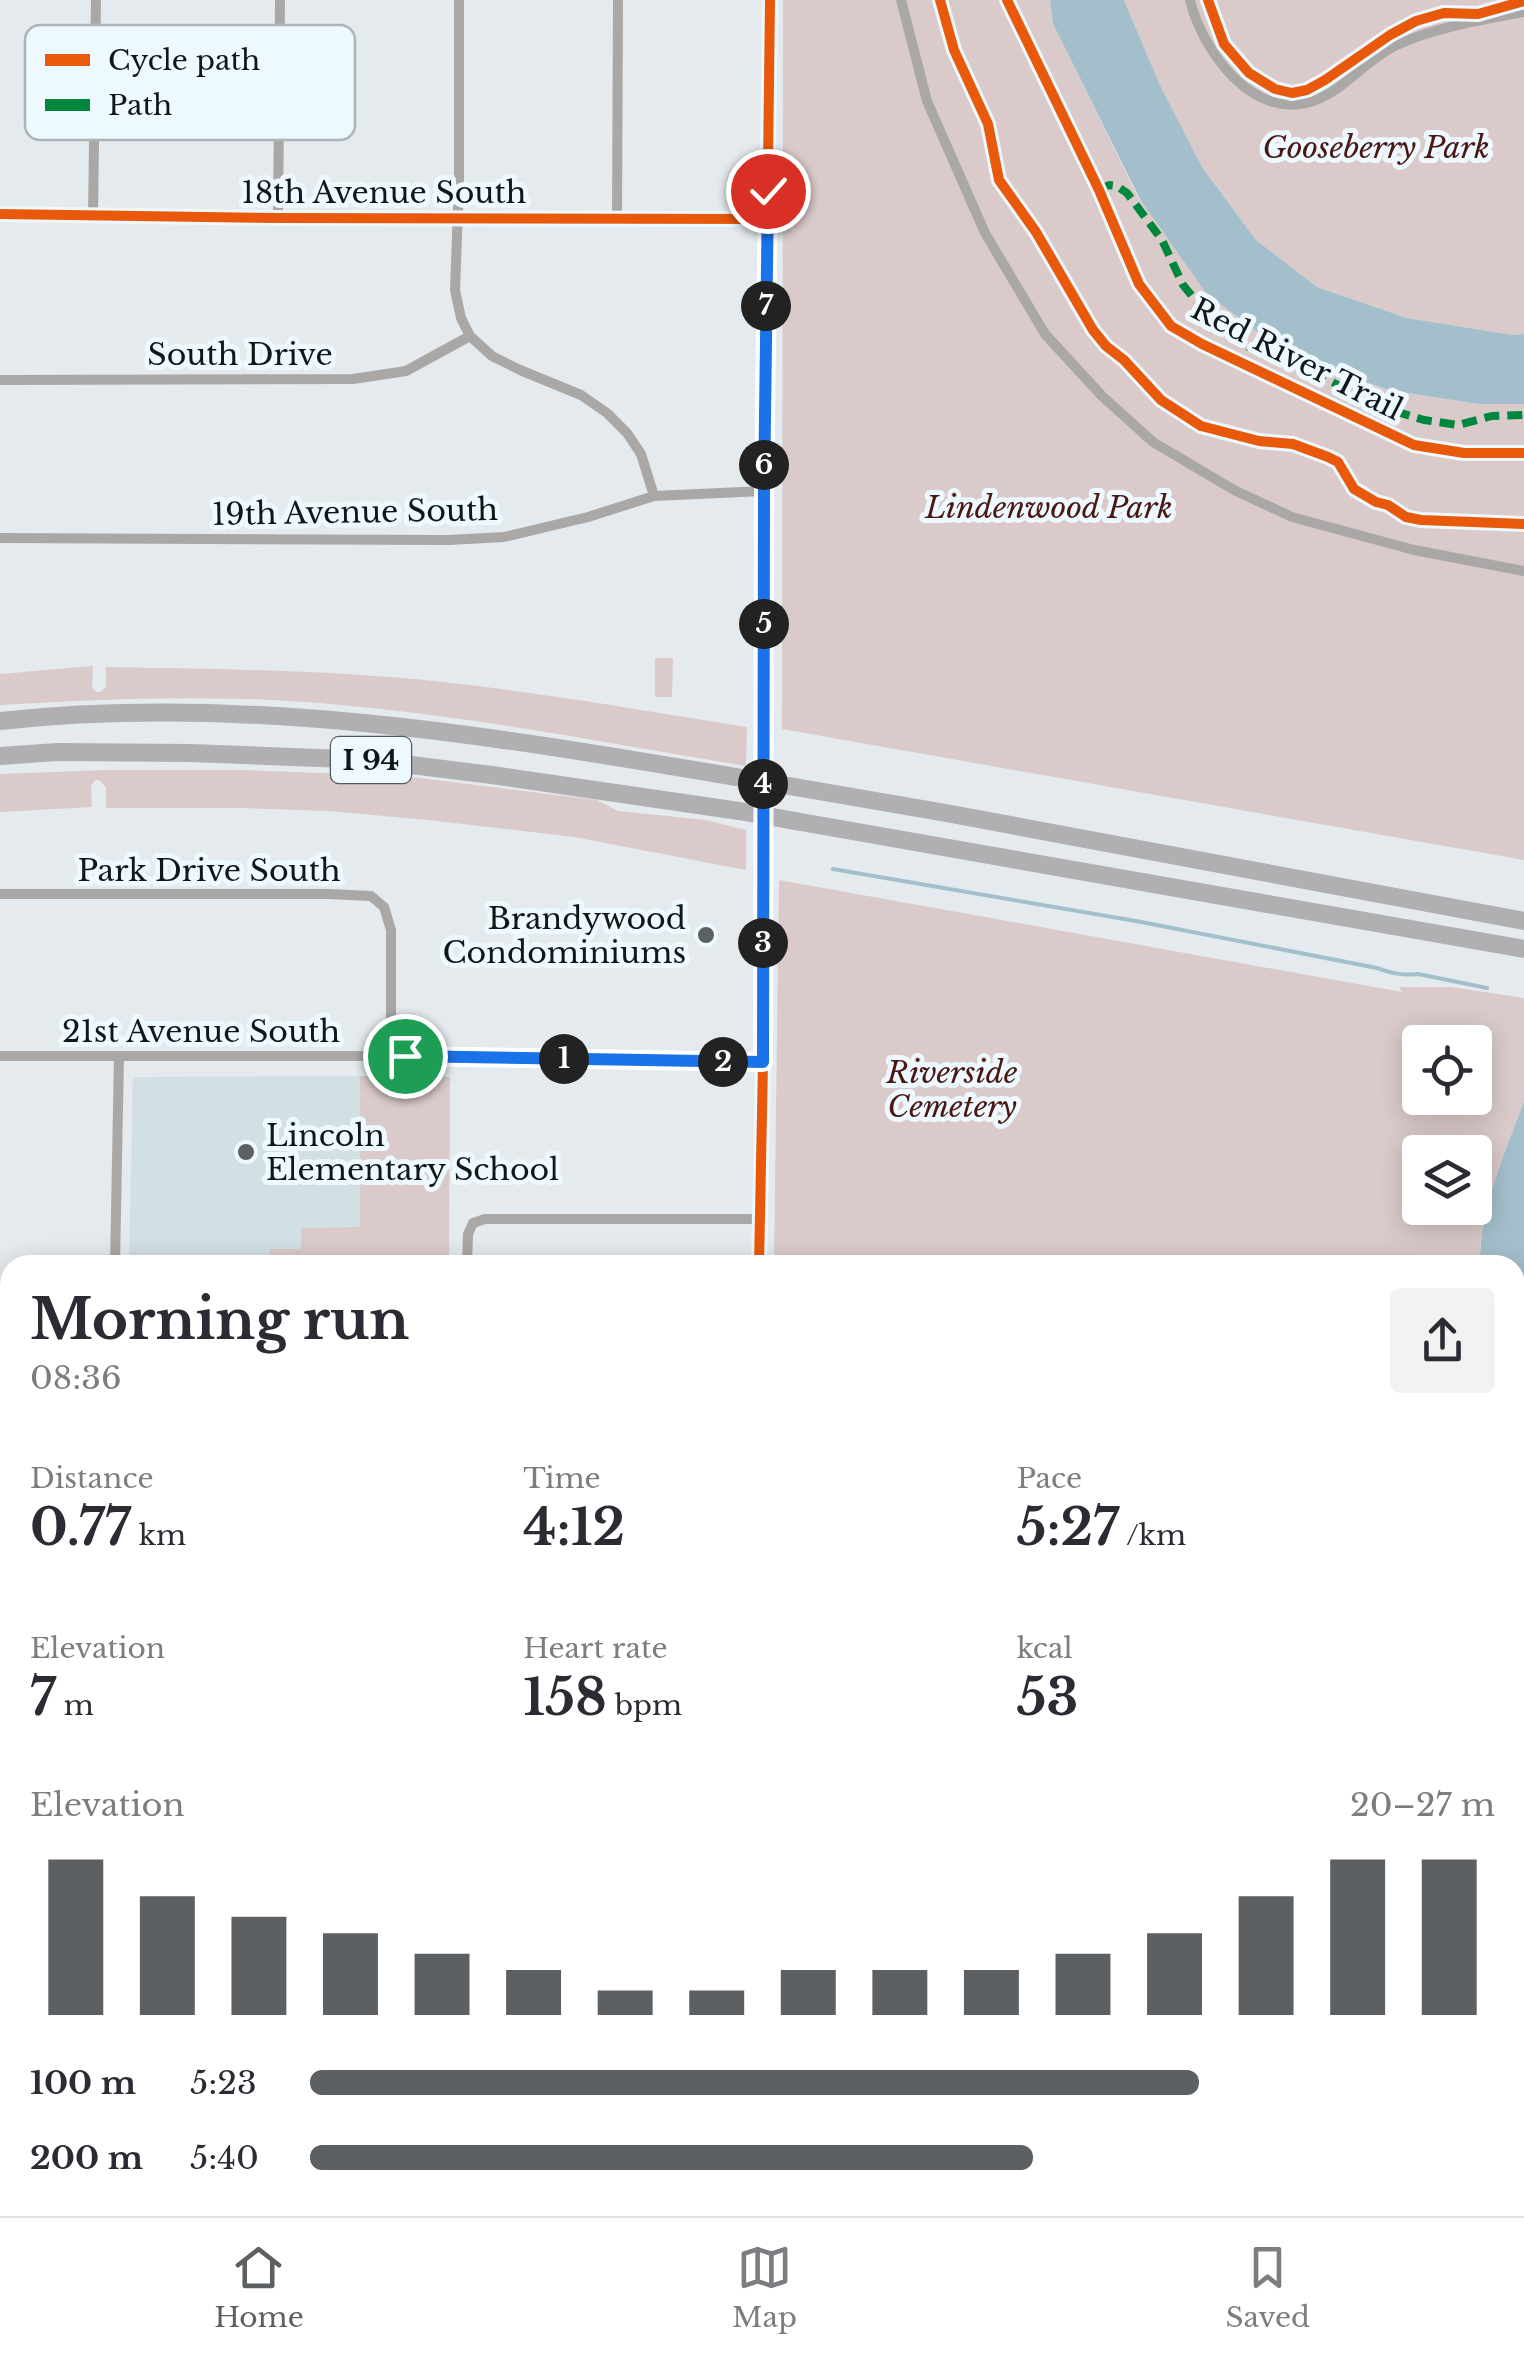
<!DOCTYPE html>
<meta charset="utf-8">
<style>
:root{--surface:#fff;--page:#f2f2f3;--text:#2b2b33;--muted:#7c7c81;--line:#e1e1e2;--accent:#5c6063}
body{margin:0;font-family:"Libre Baskerville",serif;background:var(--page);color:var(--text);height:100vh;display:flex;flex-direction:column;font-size:38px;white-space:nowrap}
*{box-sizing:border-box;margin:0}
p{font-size:32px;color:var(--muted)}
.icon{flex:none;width:55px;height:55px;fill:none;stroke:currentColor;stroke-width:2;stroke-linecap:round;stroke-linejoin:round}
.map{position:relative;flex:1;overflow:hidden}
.drawer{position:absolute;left:0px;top:1255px;width:1525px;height:962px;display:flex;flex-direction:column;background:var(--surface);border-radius:30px 30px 0 0;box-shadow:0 5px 25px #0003}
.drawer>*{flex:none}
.tools{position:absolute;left:1402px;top:1025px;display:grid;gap:20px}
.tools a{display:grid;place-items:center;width:90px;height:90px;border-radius:10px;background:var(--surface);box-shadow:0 5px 25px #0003;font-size:50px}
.pin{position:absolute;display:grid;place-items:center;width:85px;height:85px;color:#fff;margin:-42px;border:5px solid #fff;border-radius:50%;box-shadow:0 2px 10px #0007}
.km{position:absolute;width:50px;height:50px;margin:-25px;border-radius:50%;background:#222;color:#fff;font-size:28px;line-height:50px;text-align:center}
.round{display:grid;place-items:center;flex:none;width:105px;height:105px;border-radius:10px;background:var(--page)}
.head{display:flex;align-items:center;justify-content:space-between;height:170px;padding:0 30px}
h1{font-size:55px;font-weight:700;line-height:75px}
.metrics{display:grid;grid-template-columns:repeat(3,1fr);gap:15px;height:170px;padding:10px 30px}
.metrics div{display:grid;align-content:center}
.metrics b{font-size:50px;font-weight:700}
.metrics small{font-size:28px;font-weight:400}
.metrics p{font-size:28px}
.chart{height:280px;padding:20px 30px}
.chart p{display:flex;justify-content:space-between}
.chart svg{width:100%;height:180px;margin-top:10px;stroke:var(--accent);stroke-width:6}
ul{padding:0 30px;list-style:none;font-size:32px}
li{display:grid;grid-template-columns:160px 120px 1fr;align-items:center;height:75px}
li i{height:25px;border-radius:12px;background:var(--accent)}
.dock{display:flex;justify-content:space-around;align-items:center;height:140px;border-top:2px solid var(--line);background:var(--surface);font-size:28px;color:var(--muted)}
.dock a{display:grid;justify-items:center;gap:5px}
.dock .selected{color:var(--accent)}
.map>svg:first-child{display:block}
</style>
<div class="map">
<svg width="1524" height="2216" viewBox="0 0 1524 2216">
<rect width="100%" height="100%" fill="#e4eaed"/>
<path fill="#d2dfe5" d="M360,1076v152h-58l-1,21h-31v16h-141l4,-188z"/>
<path fill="#dacbca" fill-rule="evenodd" d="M783,0h267l3,24 86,175 145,153 103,38 91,14h46v456l-742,-131z
M1124,0h400v334l-11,1 -106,-17 -90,-31 -61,-47 -54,-73 -43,-84z
M655,658h18l-1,39h-17z
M93,666l-1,21 4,5h5l5,-5v-20c112,2 225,3 337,15 102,11 203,29 304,45l-1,39c-135,-22 -269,-49 -405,-61 -112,-11 -228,-7 -341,0v-31z
M107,770h133l163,6 194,24 21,11 88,9 40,10v40l-172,-33 -146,-17 -99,-9 -86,-3h-137v-21l-7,-7h-4l-4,6 1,21 -92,5v-38z
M779,880l623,112 -3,-5h52l73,11v103l-25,69 -19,74v21h-706zM1420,1042h55v56h-55zM1420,1152h55v56h-55z
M360,1076l90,1 -1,188h-179v-16h31v-21l59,-1z
M1515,1466l9,21v662l-9,-2z
M580,2208h133l-5,8h-127z
M844,2208h586l-3,8h-591z"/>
<path fill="#a4bfcc" d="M1050,0h74l35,83 43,84 54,73 61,47 90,31 106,17 11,-1v70h-46l-90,-14 -104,-38 -78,-59 -66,-94 -87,-175z
M1524,1101v386l-9,-21v-201h-35c-1,-54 26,-114 44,-164z
M1515,2164l9,3v49h-67l-23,-8h81z
M759,2208h85l-8,8h-83z"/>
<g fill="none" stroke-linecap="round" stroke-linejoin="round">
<path stroke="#a4bfcc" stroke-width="4" d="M833,869l303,52 241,47c14,5 26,8 41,6l69,14"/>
<path stroke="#aaa8a7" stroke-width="10" d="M459,0v183l-4,107 6,28 9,18 22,20 28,14 61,25 26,18 20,20 14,21 13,42
M901,0l26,101 58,132 60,101 57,62 51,46 81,48 58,27 122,33 110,21
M1190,0c12,50 63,122 123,101 32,-11 53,-42 84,-56 39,-18 85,-25 127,-33
M93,216l3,-216
M278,218l2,-218
M617,218l1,-218
M0,380l353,-1 53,-8 64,-35
M0,538l449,2 55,-3 84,-20 66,-21 110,-5
M0,894h329l42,2 13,11 7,23v126
M0,1056h391l372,6
M115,1265l4,-209
M467,1265l1,-31 5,-11 12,-4h275
M0,1778h10
M102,2216v-8
M262,2216l7,-8"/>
<path stroke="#aaa8a7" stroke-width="12" d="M0,214l278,4 490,1
M759,1265l4,-203 1,-571 6,-491
M0,1609h10"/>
<path stroke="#b0afb1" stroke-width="18" d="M0,721c247,-27 493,15 736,56
M0,756l57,-4 133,1 181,7 121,15 247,36
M795,787l151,26 578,108
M795,821l729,128"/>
<path stroke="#b0afb1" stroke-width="18" d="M736,777l59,10
M739,811l56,10"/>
<path stroke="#00873e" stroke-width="8" stroke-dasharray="15 8" stroke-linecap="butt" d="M1099,190l10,-5 8,1 10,7 35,47 21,45 18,22 28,26 20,14 21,9 21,5 90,46 43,13 34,5 34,-9 32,-1"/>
<defs>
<path id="cycleway" d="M940,0l14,50 34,74 11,56 37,52 57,98 13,16 18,14 37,40 40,26 58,15 34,3 35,13 10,5 16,27 22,13 12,3 18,12 15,3 103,4
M1007,0l92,190 40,94 32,42 31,18 212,101 50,8h60
M1208,0l16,44 25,29 26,16 17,4 15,-3 18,-10 65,-45 26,-14 28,-8 34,1 46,-13
M0,214l278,4 490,1
M759,1265l4,-203 1,-571 6,-491"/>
</defs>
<use href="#cycleway" stroke="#edf9fe" stroke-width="16"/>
<use href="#cycleway" stroke="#e8590c" stroke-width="10"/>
</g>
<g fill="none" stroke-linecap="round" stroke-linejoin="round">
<defs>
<path id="route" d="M405,1056l358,6 1,-571 4,-300"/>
</defs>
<use href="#route" stroke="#fff" stroke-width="20"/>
<use href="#route" stroke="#1a73e8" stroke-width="12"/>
</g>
<g fill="#5c6063" stroke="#edf9fe" stroke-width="4">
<circle cx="706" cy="935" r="10"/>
<circle cx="246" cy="1152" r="10"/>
</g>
<g text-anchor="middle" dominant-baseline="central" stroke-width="10" stroke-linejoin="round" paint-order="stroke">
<rect fill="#edf9fe" stroke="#545a5d" stroke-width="2.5" x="331" y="737" width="80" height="46" rx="8"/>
<g font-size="28" font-weight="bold" fill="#121618">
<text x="371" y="760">I 94</text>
</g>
<g font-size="30" font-style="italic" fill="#4a1813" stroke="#edf9fe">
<text x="1376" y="147">Gooseberry Park</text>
<text x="1049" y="507">Lindenwood Park</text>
<text x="952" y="1072">Riverside<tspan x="952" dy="34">Cemetery</tspan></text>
</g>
<g font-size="30" fill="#121618" stroke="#edf9fe">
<text x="384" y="192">18th Avenue South</text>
<text x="240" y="354">South Drive</text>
<text transform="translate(1297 359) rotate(27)">Red River Trail</text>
<text transform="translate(355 512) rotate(-1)">19th Avenue South</text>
<text x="209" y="870">Park Drive South</text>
<text x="201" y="1031">21st Avenue South</text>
</g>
<g font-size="30" fill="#121618" stroke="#edf9fe" text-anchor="end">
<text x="686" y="918">Brandywood<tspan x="686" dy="34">Condominiums</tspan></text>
<text x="266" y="1135" text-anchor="start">Lincoln<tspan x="266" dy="34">Elementary School</tspan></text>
</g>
</g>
<rect x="25" y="25" width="330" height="115" rx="15" fill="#edf9fe" stroke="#abb5b9" stroke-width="2.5"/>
<rect x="45" y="54" width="45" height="12" fill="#e8590c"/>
<rect x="45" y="99" width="45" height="12" fill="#00873e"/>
<g font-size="28" fill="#121618">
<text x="108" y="70">Cycle path</text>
<text x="108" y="115">Path</text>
</g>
</svg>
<div class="tools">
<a><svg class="icon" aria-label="locate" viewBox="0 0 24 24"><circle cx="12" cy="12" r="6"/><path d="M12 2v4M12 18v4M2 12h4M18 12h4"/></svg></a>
<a><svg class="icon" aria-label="layers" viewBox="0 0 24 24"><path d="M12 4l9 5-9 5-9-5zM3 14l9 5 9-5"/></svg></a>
</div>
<div class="pin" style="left:405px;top:1056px;background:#1e9e55"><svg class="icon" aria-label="arrive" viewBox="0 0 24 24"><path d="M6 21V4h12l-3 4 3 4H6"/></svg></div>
<div class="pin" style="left:768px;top:191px;background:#d93025"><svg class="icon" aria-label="check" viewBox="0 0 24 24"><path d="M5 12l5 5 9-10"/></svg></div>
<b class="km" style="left:564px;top:1059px">1</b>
<b class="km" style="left:723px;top:1062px">2</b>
<b class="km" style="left:763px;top:943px">3</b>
<b class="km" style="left:763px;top:784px">4</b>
<b class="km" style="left:764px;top:624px">5</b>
<b class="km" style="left:764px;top:465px">6</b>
<b class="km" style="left:766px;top:306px">7</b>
<section class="drawer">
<div class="head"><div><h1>Morning run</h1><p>08:36</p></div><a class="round"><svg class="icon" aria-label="share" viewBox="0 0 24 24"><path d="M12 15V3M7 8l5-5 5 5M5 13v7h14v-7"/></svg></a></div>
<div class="metrics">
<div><p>Distance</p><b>0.77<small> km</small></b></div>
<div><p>Time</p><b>4:12</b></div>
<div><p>Pace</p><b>5:27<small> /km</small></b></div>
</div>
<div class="metrics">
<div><p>Elevation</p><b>7<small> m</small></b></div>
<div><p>Heart rate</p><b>158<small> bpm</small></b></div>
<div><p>kcal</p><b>53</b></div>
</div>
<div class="chart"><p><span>Elevation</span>20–27 m</p>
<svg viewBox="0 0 160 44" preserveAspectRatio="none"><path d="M5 44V6M15 44V15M25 44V20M35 44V24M45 44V29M55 44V33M65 44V38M75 44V38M85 44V33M95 44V33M105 44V33M115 44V29M125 44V24M135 44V15M145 44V6M155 44V6"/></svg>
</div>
<ul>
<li><b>100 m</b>5:23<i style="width:75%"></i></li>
<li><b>200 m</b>5:40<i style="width:61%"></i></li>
</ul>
</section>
</div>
<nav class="dock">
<a class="selected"><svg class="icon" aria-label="home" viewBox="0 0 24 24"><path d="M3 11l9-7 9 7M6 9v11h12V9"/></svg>Home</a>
<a><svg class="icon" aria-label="map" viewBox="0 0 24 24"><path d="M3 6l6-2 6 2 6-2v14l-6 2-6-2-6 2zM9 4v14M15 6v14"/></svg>Map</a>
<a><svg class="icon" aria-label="saved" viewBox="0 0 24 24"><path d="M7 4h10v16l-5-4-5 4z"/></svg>Saved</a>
</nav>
